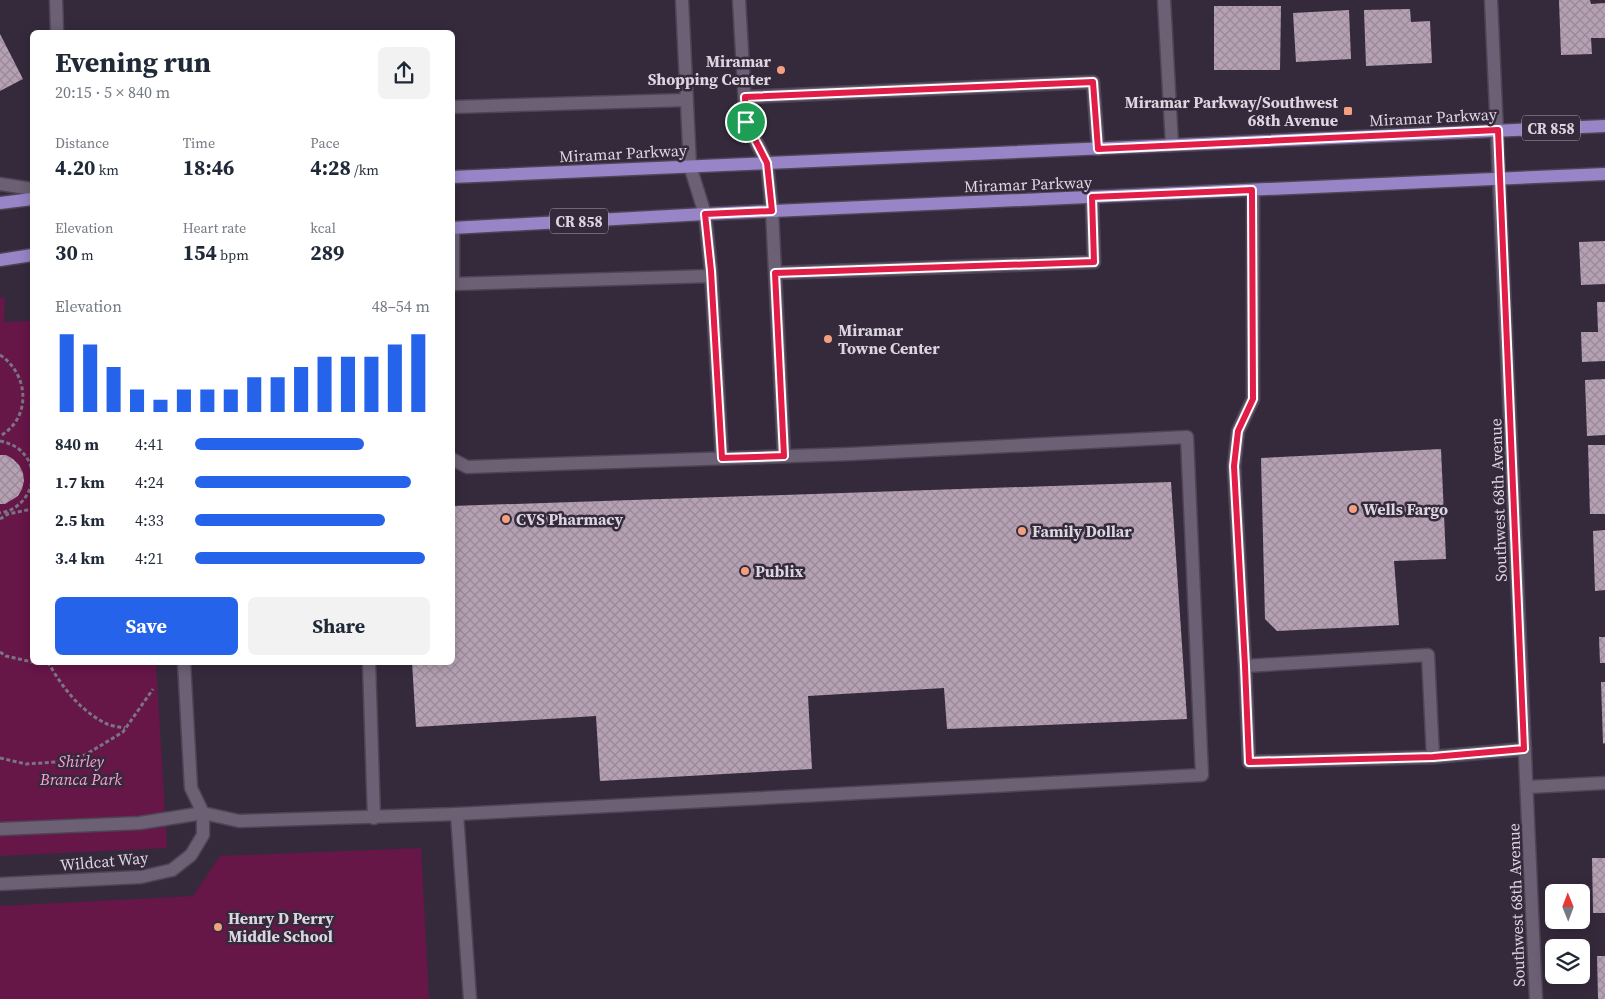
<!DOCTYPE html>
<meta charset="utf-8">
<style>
:root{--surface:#fff;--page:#f2f2f3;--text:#1f2937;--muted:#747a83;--accent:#2563eb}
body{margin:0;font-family:"Source Serif 4",serif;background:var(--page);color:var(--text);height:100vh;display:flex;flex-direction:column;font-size:19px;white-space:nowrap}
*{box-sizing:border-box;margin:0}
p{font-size:16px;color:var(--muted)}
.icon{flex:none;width:28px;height:28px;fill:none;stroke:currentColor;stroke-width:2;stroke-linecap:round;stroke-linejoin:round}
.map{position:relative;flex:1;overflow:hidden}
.panel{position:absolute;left:30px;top:30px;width:425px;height:635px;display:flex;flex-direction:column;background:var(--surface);border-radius:8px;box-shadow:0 2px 12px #0003}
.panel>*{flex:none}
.needle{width:32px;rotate:359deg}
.controls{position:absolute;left:1545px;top:884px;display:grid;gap:10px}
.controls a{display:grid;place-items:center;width:45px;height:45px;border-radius:8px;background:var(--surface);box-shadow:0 2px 12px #0003;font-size:25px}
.pin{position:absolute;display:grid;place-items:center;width:42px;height:42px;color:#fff;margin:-21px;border:2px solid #fff;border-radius:50%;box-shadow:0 1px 5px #0007}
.round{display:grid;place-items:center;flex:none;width:52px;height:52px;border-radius:8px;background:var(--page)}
.summary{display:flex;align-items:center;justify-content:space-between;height:85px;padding:0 25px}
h1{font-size:28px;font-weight:700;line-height:38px}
.figures{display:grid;grid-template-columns:repeat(3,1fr);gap:8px;height:85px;padding:5px 25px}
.figures div{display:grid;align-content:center}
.figures b{font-size:21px;font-weight:700}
.figures small{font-size:14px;font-weight:400}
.figures p{font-size:14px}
.chart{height:140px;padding:10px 25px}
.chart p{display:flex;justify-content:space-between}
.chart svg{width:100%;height:90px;margin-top:5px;stroke:var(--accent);stroke-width:6}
.action{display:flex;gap:10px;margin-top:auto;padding:10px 25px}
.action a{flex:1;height:58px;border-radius:8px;background:var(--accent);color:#fff;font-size:20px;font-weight:700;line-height:58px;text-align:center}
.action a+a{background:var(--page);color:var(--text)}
ul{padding:0 25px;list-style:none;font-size:16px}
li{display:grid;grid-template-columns:80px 60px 1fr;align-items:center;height:38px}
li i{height:12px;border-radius:6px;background:var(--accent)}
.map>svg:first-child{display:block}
</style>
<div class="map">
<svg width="1605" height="999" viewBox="0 0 1605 999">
<defs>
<pattern id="building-cross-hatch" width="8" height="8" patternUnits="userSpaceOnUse" patternTransform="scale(1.25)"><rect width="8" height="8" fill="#b5a1b3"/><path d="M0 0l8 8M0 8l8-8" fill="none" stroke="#988997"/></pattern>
</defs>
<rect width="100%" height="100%" fill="#352a3c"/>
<path fill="#671648" d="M5,297l-1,25 28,-1v341l124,1 11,185 -167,8v-558z
M421,848l8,151h-429v-93l193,-10 27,-40z"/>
<path fill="url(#building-cross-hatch)" d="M1559,0h31l1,4 14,-1v35h-14l1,16 -31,1z
M1214,6h67l-1,64h-66z
M1410,9l1,13 19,-1 2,42 -66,3 -2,-56z
M1349,10l2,49 -55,3 -3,-49z
M0,34l23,45 -23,12z
M1605,241v43l-24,1 -2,-43z
M1597,302h8v59l-23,1 -1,-30h17z
M1605,379v56l-18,1 -2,-56z
M1588,445h17v69h-15z
M1441,449l5,110 -52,2 5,64 -122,6 -12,-12 -4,-161z
M0,455h6l7,4 6,6 4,8 1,8 -2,8 -4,7 -13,8h-5z
M1171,482l16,237 -240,10 -3,-41 -136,8 4,73 -212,12 -4,-65 -180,11 -4,-65h40v-156z
M1605,530v60l-10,1 -2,-60z
M1599,637h6v26h-5z
M1601,682h4v61l-2,1z
M1592,858h13v55h-12z
M1597,956h8v43h-7z"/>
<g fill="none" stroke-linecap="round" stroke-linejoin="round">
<defs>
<path id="lane" d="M682,0l8,166 15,48 6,57 11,187
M739,0l7,122 21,41 5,48 12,245
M745,97l348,-15 5,67
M452,107l234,-7
M1253,190v209l-15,32 -4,35 11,200 4,96 184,-5 92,-8
M453,228v56l258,-8
M775,273l319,-11 -2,-65
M452,459l15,8 383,-13 337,-17 15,338 -745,39
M369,662l5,156
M1245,666l183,-11 5,102
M0,829l140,-6 63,-10"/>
<path id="street" d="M56,0l1,32
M1164,0l8,145
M1491,0l45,999
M0,184l32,5
M1528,787l77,-4
M203,813l36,8 218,-7 13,185
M0,884l141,-7 31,-7 19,-15 12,-20v-22l-12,-25 -7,-126"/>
<path id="primary" d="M452,177l1153,-51
M0,203l32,-4
M452,228l253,-14 900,-40
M0,260l32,-5"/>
</defs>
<use href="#lane" stroke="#4e4554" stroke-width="15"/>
<use href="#street" stroke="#4e4554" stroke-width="15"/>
<use href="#primary" stroke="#4e4554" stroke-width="15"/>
<path stroke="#7c7483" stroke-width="3" stroke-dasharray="4 2.5" stroke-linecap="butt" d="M0,355c29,19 32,63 0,81
M0,441c8,2 15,4 21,10 23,21 8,58 -21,62
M0,519l8,-5 24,-5
M0,652l6,4 26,6
M48,662c14,25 32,49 59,62 5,2 12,3 18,4
M0,758l26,6 31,-2 28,-7 38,-23 30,-43"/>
<use href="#lane" stroke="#6c6074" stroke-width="12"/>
<use href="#street" stroke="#6c6074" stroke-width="12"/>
<use href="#primary" stroke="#9785c7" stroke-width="12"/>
</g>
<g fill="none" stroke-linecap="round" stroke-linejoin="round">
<defs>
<path id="route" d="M1093,82l5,67 400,-19 26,619 -91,8 -184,5 -4,-96 -11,-200 4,-35 15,-32 -1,-209 -160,7 2,65 -319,11 9,183 -62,2 -11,-187 -6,-57 67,-3 -5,-48 -21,-41 -1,-25z"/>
</defs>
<use href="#route" stroke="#fff" stroke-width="10"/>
<use href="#route" stroke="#e11d48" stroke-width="6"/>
</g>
<g fill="#f2a080" stroke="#352a3c" stroke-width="2">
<circle cx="781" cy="70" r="5"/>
<rect x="1343" y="106" width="10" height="10" rx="2.5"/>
<circle cx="828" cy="339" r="5"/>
<circle cx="1353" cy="509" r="5"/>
<circle cx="506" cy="519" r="5"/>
<circle cx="1022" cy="531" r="5"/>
<circle cx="745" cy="571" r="5"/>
<circle cx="218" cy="927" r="5"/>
</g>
<g text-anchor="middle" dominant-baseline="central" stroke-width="5" stroke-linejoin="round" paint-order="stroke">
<g fill="#352a3c" stroke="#aaa2b0" stroke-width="1">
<rect x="1522" y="115.5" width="58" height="25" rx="4"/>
<rect x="550" y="208.5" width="58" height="25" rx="4"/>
</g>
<g font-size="15" font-weight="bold" fill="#dcd6e1">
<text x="1551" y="128">CR 858</text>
<text x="579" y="221">CR 858</text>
</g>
<g font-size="16" font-weight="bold" fill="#dcd6e1" stroke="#352a3c" text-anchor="start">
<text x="771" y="61" text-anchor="end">Miramar<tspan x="771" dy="18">Shopping Center</tspan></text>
<text x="1338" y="102" text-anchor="end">Miramar Parkway/Southwest<tspan x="1338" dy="18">68th Avenue</tspan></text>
<text x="838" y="330">Miramar<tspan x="838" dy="18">Towne Center</tspan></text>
<text x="1363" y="509">Wells Fargo</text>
<text x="516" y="519">CVS Pharmacy</text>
<text x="1032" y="531">Family Dollar</text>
<text x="755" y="571">Publix</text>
<text x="228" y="918">Henry D Perry<tspan x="228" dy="18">Middle School</tspan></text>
</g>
<g font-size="16" fill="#dcd6e1" stroke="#352a3c">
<text transform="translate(1433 117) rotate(-3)">Miramar Parkway</text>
<text transform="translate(623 153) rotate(-3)">Miramar Parkway</text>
<text transform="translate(1028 184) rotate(-2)">Miramar Parkway</text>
<text transform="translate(1498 500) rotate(-92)">Southwest 68th Avenue</text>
<text transform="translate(104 861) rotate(-5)">Wildcat Way</text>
<text transform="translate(1516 905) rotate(-92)">Southwest 68th Avenue</text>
</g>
<g font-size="16" font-style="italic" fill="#fe9fd1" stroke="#352a3c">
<text x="81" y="761">Shirley<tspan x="81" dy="18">Branca Park</tspan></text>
</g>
</g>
</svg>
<div class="controls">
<a><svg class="needle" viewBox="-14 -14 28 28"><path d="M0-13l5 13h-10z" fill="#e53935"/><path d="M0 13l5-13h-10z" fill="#747a83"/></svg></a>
<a><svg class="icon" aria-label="layers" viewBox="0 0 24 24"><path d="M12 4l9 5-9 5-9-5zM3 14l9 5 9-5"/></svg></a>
</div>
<div class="pin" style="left:746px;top:122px;background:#1e9e55"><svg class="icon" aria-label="arrive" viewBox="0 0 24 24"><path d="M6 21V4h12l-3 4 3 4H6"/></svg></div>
<section class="panel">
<div class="summary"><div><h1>Evening run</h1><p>20:15 · 5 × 840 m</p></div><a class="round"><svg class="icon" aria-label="share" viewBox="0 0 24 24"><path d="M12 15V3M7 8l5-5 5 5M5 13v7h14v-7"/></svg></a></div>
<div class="figures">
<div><p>Distance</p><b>4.20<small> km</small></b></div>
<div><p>Time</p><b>18:46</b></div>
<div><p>Pace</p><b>4:28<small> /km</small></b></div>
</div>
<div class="figures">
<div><p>Elevation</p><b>30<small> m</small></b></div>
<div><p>Heart rate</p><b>154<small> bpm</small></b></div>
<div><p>kcal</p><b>289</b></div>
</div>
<div class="chart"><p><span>Elevation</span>48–54 m</p>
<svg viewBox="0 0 160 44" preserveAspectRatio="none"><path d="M5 44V6M15 44V11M25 44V22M35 44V33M45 44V38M55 44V33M65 44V33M75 44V33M85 44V27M95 44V27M105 44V22M115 44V17M125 44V17M135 44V17M145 44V11M155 44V6"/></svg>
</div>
<ul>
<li><b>840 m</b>4:41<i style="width:72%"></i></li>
<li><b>1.7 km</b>4:24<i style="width:92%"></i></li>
<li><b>2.5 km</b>4:33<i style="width:81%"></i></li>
<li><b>3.4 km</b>4:21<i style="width:98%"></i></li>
</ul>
<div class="action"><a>Save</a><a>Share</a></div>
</section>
</div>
